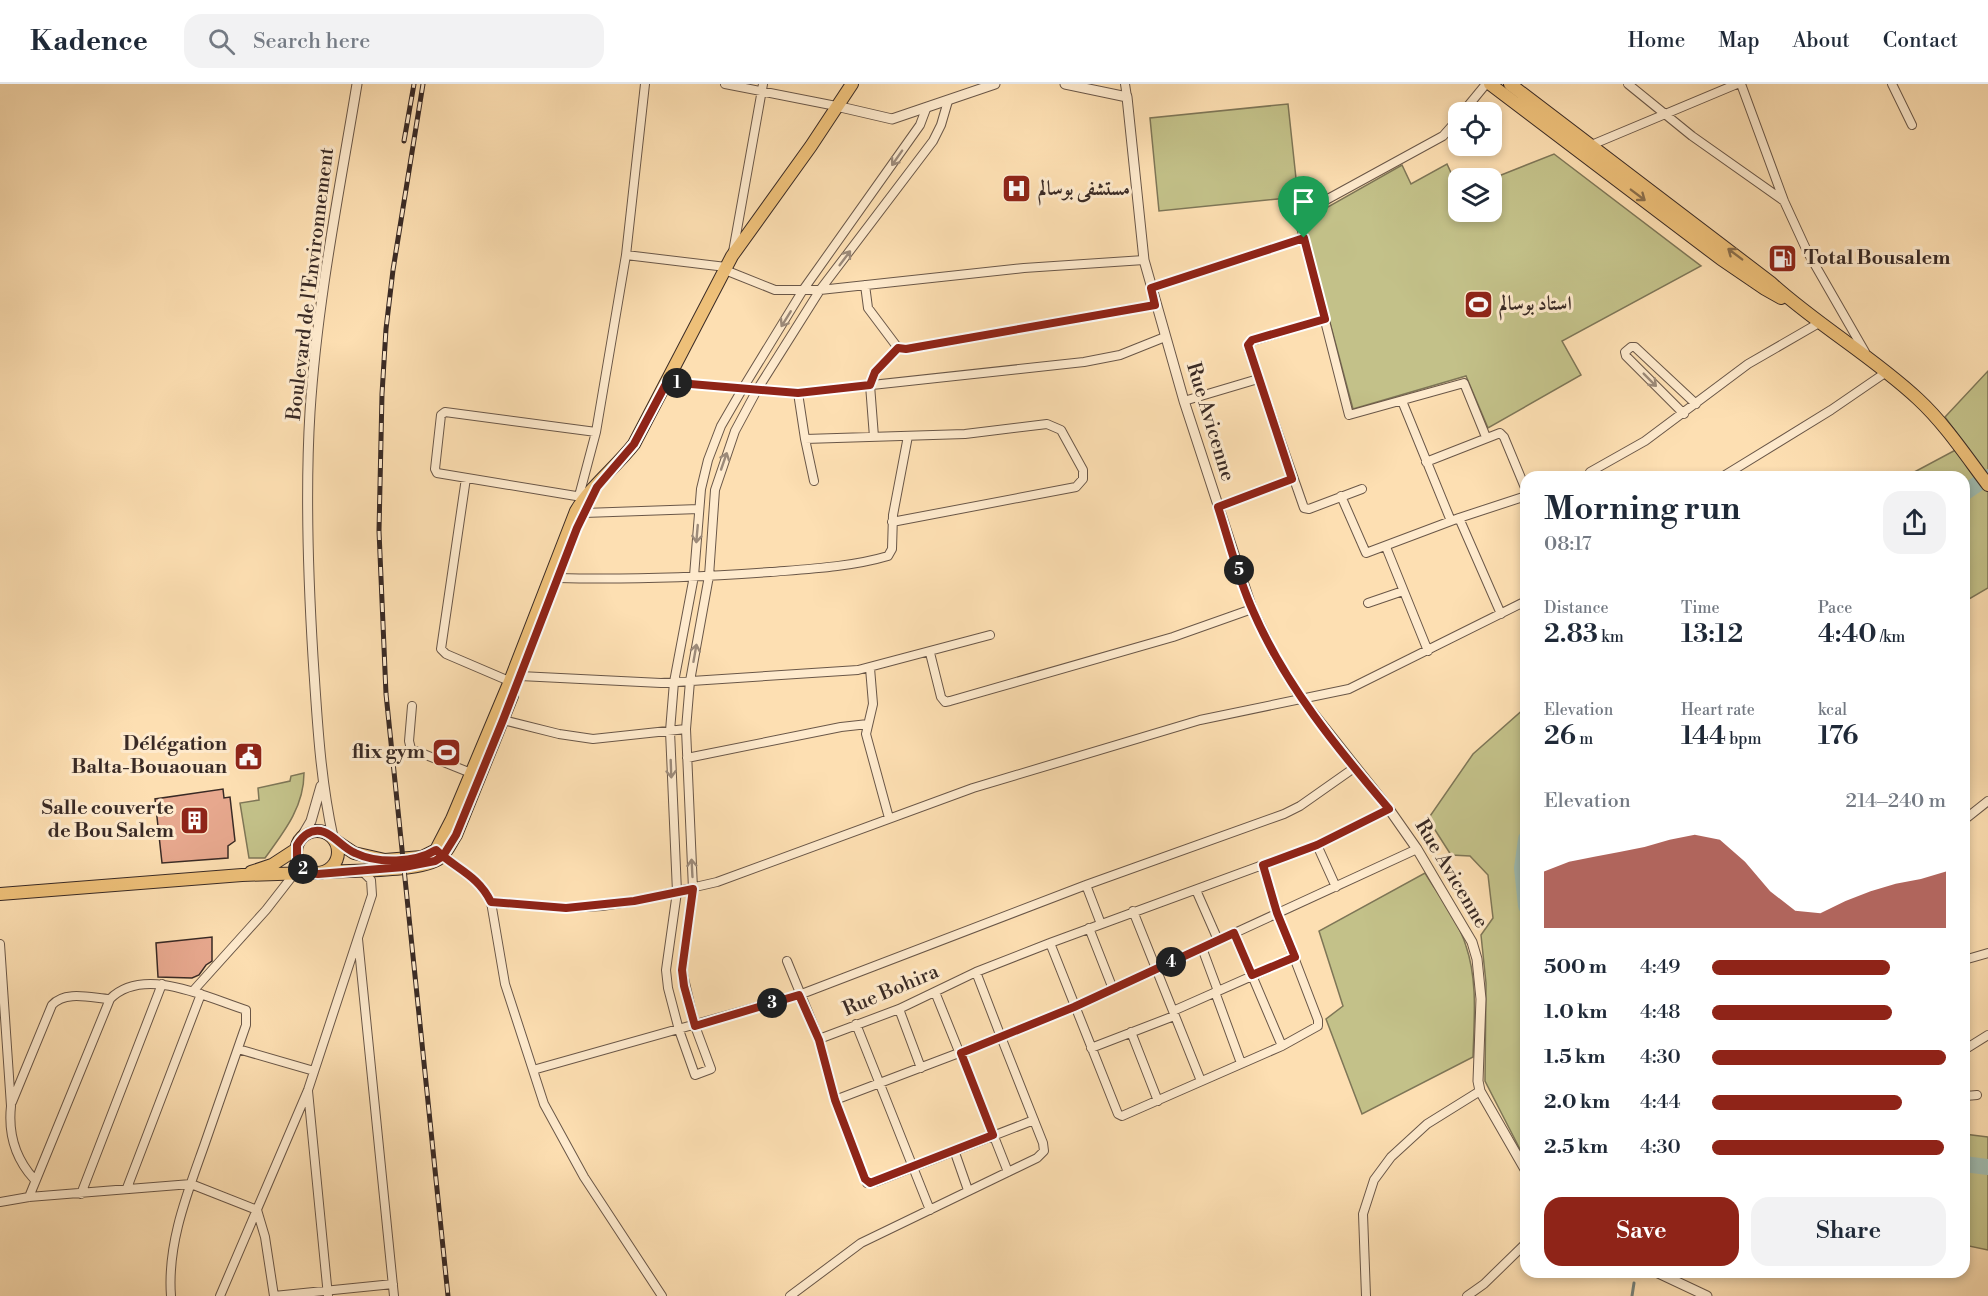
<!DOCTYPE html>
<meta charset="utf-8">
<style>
:root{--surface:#fff;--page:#f2f2f3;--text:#1f2937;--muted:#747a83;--line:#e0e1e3;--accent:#8f2418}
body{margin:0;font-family:"Libre Bodoni",Amiri,serif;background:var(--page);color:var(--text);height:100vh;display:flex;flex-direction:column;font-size:22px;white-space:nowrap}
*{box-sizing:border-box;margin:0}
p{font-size:20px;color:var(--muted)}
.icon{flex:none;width:33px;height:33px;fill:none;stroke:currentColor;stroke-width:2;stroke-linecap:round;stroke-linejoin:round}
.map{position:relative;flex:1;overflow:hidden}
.details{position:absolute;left:1520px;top:387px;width:450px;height:807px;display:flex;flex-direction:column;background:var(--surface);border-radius:18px;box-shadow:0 3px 9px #0003}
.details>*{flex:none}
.fabs{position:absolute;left:1448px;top:18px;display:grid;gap:12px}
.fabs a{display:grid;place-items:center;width:54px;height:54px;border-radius:12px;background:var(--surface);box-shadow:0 3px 9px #0003;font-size:30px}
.pin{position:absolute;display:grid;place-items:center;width:51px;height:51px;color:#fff;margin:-62px -26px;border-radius:50% 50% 50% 0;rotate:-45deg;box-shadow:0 0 6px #0007}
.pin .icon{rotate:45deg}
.km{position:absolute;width:30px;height:30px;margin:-15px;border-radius:50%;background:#222;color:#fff;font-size:16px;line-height:30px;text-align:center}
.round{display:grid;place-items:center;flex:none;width:63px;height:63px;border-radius:18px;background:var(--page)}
.headline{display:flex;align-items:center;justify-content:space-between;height:102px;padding:0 24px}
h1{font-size:33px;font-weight:600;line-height:45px}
.figures{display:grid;grid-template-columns:repeat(3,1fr);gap:9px;height:102px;padding:6px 24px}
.figures div{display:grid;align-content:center}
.figures b{font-size:26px;font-weight:600}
.figures small{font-size:16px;font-weight:400}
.figures p{font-size:16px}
.chart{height:168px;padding:12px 24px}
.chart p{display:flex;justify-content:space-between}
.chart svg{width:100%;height:108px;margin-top:6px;fill:var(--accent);opacity:.7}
.action{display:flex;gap:12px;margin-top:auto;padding:12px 24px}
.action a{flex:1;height:69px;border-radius:18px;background:var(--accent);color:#fff;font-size:24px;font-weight:600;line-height:69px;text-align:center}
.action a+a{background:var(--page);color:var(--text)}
ul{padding:0 24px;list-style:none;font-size:20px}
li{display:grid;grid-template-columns:96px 72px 1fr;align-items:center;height:45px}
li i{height:15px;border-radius:8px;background:var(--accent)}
header{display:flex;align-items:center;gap:36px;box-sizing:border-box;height:84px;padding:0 30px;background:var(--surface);border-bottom:2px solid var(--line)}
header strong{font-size:28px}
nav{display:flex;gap:33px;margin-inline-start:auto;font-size:21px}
.search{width:420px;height:54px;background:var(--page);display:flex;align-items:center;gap:15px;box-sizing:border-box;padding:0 21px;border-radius:18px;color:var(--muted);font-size:22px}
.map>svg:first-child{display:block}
</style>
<header>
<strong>Kadence</strong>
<div class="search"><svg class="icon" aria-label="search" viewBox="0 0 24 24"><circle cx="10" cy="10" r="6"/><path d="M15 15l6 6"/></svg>Search here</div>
<nav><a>Home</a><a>Map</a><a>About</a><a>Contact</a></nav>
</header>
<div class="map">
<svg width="1988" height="1212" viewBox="0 0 1988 1212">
<rect width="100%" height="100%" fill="#fddfb2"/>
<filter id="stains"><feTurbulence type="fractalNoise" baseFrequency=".00333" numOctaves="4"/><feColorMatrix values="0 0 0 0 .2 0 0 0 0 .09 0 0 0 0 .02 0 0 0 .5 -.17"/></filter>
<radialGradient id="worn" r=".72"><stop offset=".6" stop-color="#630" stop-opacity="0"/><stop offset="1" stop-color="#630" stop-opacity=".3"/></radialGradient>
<path fill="#c3c189" stroke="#7e7657" stroke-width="1.5" d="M1288,20l10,93 -139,14 -9,-93z
M1554,70l147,112 -139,75 19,34 -93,53 -22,-52 -113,33 -50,-188 99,-56 9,19 36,-20 11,24v24h33v-33z
M1988,287v217l-24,14v-125h-59l60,-32 -20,-28z
M1525,624v451l-40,-78 1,-98 -5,-48 12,-17 -5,-43 -18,-19 -19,-1 -23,-36 45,-65z
M304,689c0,34 -20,59 -39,85h-16l-9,-55 19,-3 -1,-12 32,-7 1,-5z
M1425,789c14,23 33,47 41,73 12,35 8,74 7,111l-111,57 -36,-95 17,-13 -24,-75z
M1964,1050l24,3v113l-24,-5z"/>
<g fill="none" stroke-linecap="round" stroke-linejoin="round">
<path stroke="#778279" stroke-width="3" d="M1632,1212l2,-13"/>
<path stroke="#a0bcb1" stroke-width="16" d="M1964,409l24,-16
M1526,755l-4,29 4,38
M1964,1080l24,3"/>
</g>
<path fill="#e7a88e" stroke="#392a25" stroke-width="1.5" d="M223,705l1,9 6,-1 5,44 -7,5v12l-66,5 -7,-64z
M212,853v24l-6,4 -7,10 -7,3 -34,-1 -2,-34z"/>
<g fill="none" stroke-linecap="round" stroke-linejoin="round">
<defs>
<path id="minor" d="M725,0l111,22
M1125,0l2,13
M1628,0l64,52 92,65
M1741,0l43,117 23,50 58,101
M1892,0l20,41
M926,25l-6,16 -117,165 -60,98 -22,38 -13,34 -7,29 -7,87 -20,106 -4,49 7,161 -11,78 2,18 11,42 16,45 16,-6 -16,-43 -13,-56 11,-81 -7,-160 4,-48 19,-105 6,-86 20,-59 22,-41 63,-100 113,-149 8,-16 7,-24
M1463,28l23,-28
M1458,35l-15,17 -139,76 -4,3v8l49,192 115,-32 22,54
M1589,62l148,-62
M733,168l30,-168
M626,171l100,12
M725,186l50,20h45l204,-22 120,-8
M865,201l3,23 30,40 8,1 249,-44
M1151,204l153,-50
M1325,235l-73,22 -4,6 56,161 5,1 53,-20
M667,298l131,11 286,-31 36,-7 45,-18
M798,309l7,46 160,-5 82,-10 14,6 22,40v9l-7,8 -184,35
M1184,317l74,-22
M1402,317l49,120
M1684,330l-58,-58 -1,-4 6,-5h4l61,57
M874,353l-4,-52 5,-13 23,-24
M805,355l9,42
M1426,378l74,-29 4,4 22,53
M1590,388l55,-31 103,-77 71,-41
M1722,393l109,-67 54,-37
M466,394l-25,171 5,5 70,30
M579,412l17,-64 30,-177 19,-171
M1341,412l25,57 93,-35 67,-22
M582,413l-145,-24 -2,-4 6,-54 4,-3 151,20
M1218,423l74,-28
M584,429l115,-4
M1459,434l42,96
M1386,463l42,104
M558,494c70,2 141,-1 212,-6 38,-3 81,-5 118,-16l4,-7 1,-34 15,-79
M1368,519l35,-12
M930,569l11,44 4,5 5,-1 223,-64 79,-28
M870,584l3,36 -7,30 23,84
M520,592l141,7 197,-13 132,-35
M412,622l-3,35 2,8 60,24
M503,636l56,14 34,5 93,-10
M687,674l154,-31 27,-3
M1964,736l24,-19
M1317,761l19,42
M441,771c20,15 39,24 50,47l14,82 39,120 40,73 78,119
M1964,783v11
M1086,801l15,39
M1196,806l22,50
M491,818l75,6 36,-2 32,-5 83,-19 256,-94 227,-68 149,-31 177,-88
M1133,827l68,170
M1089,844l24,61
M1234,849l48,113
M358,855l36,357
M1050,859l68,171 4,2 160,-70 36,-20v-6l-41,-107 -14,-48
M0,860l11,162c-3,28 4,52 23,73
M1202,864l16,43
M1964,876l24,-7
M787,877l32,78 16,61 32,83 8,-1 159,-62
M976,888l25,65 73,-30 343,-158
M193,907l73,-81 28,-36
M935,908l25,62
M1215,908l26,71
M899,925l22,59
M1173,927l122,-54
M856,940l74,186
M1131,948l27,69
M819,955l80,-30 77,-37 74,-29 267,-98 72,-36
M1091,964l83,-32
M238,965l76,22
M1964,966l24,-15
M961,969l47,119
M533,986l266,-75 287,-110 198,-71 16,-8 54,-38
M308,1007l20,205
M1964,1009l2,3 11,-1
M12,1018l40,-97c13,-15 40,-7 58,-6
M954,1066l14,40
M127,1104l74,-194
M81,1110l81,-210
M29,1113l81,-198c34,-34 98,-1 136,11v15c-14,40 -28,80 -42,121 -17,48 -37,98 -33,150
M0,1118l29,-5 162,-13 66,26 8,27 9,59
M220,1212l88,-206 64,-195 -1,-15 -9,-9
M274,1212l119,-12
M790,1212l71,-53 176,-85 7,-7 -1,-8 -42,-106 -166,63
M1366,1212l-3,-82 11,-34 17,-23 36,-33 53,-33
M1467,1212l17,-12 42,-41"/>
<path id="tertiary" d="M1065,0l62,13 17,163 40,141 68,208 23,47 26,42 88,111 28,40 55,93 5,17 4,40 -3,82 2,10 46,80
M836,22l56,13 103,-35
M333,753c-13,-59 -16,-120 -20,-180 -5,-82 -8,-163 -3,-245 7,-110 29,-219 47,-328
M301,754l10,-17 10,-35
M1656,1188l51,24"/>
<path id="primary" d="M1490,0l231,175 44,30 16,9
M1510,0l260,198c47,43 102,74 148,117 27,25 48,57 70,86
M296 768a21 21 0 1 1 42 0a21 21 0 1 1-42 0Z
M336,757l18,12 31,7 37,-3 14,-7 16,-31 58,-138 66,-170c14,-24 40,-44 58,-67l98,-188 79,-110 41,-62
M251,788l21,-7 23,-15
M326,788c25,-2 96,0 114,-14 7,-5 11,-16 16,-23l56,-139
M0,810l242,-19 67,-2"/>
</defs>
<use href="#minor" stroke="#6a5748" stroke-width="10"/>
<use href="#tertiary" stroke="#6a5748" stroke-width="11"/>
<use href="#primary" stroke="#392a25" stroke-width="14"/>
<use href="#minor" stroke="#feeacd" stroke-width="8"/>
<use href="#tertiary" stroke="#feeacd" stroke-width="9"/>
<use href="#primary" stroke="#eec079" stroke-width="12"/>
<defs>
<path id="rail" d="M423,0l-30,186 -7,59 -4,65 -3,137 7,163 62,602
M404,57l10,-57"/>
</defs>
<use href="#rail" stroke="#392a25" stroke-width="5"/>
<use href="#rail" stroke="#feeacd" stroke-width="3" stroke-dasharray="9" stroke-linecap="butt"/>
</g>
<defs><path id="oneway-shaft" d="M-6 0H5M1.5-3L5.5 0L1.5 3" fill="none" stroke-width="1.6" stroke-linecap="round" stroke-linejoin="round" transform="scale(1.5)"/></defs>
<g stroke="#9c8a79">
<use href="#oneway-shaft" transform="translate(897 74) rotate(125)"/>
<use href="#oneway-shaft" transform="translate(845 174) rotate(-53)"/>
<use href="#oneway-shaft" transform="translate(786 235) rotate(122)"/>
<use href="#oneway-shaft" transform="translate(1650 296) rotate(45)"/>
<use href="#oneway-shaft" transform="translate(724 377) rotate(-71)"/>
<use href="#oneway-shaft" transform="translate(697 450) rotate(95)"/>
<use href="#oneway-shaft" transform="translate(695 569) rotate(-80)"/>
<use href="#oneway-shaft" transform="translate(671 685) rotate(88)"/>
<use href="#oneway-shaft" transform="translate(692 784) rotate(-93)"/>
</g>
<g stroke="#8a6e4b">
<use href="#oneway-shaft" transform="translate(1638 111) rotate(37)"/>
<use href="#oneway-shaft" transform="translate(1735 170) rotate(-143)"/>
</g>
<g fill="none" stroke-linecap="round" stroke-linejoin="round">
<defs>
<path id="route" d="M1304,154l-153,50 4,17 -249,44 -8,-1 -23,24 -5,13 -72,8 -131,-11 -33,62 -37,43 -20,41 -74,192 -47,115 -13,21 -8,5 -31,6 -86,7 -9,-1 -12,-12v-16c6,-10 15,-17 27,-13 11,4 19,16 31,21 23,11 60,10 81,-3 20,19 42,25 55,52l75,6 68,-7 59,-12 -11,81 2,16 11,40 104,-31 20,45 16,60 30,79 5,4 123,-48 -32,-82 113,-46 160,-74 18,42 43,-18 -18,-44 -14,-48 54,-20 72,-36c-52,-61 -104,-124 -136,-198 -15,-33 -24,-70 -35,-104l74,-28 -44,-134 4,-5 73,-21 -21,-81"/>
</defs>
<use href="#route" stroke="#fff" stroke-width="12"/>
<use href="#route" stroke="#8f2418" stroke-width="8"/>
</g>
<defs>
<symbol id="hospital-square" viewBox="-11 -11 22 22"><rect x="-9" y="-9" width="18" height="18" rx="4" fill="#8f2418" stroke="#feeacd"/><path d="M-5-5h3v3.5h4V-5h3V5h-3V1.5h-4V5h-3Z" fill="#fff"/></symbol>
<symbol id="fuel-square" viewBox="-11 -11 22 22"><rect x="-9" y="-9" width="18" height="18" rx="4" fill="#8f2418" stroke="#feeacd"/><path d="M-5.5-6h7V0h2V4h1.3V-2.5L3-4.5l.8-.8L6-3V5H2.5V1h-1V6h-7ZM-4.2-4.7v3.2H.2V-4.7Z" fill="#fff"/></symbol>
<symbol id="stadium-square" viewBox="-11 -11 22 22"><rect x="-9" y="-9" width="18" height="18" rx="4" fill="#8f2418" stroke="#feeacd"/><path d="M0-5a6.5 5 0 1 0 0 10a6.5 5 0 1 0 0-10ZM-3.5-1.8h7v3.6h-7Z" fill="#fff"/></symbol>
<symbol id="civic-square" viewBox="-11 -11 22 22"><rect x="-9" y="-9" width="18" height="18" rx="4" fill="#8f2418" stroke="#feeacd"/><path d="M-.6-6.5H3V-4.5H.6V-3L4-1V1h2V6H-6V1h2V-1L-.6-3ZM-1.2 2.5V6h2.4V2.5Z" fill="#fff"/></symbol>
<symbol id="building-square" viewBox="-11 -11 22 22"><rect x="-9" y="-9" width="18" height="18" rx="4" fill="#8f2418" stroke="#feeacd"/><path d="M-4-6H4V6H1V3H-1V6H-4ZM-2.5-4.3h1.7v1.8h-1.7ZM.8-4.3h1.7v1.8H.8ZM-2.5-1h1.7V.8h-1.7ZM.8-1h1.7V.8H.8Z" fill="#fff"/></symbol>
</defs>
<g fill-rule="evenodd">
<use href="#hospital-square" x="1000" y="88" width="33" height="33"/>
<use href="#fuel-square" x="1766" y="158" width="33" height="33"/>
<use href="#stadium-square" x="1462" y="204" width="33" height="33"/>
<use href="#stadium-square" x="430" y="652" width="33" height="33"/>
<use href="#civic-square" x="232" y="656" width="33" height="33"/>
<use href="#building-square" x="178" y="720" width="33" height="33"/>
</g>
<g text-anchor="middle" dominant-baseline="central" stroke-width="6" stroke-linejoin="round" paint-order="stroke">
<g font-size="20" font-weight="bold" fill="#392a25" stroke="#feeacd" text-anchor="start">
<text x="1038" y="105">مستشفى بوسالم</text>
<text x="1804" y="174">Total Bousalem</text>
<text x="1499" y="220">استاد بوسالم</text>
<text x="227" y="660" text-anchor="end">Délégation<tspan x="227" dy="23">Balta-Bouaouan</tspan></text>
<text x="425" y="668" text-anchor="end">flix gym</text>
<text x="174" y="724" text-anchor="end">Salle couverte<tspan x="174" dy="23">de Bou Salem</tspan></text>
</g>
<g font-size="20" fill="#392a25" stroke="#feeacd">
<text transform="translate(311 200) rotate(-83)">Boulevard de l'Environnement</text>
<text transform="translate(1210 338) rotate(73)">Rue Avicenne</text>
<text transform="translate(1451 790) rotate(59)">Rue Avicenne</text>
<text transform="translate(891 907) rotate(-23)">Rue Bohira</text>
</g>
</g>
<rect width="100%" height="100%" filter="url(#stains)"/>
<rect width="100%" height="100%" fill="url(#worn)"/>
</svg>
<div class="fabs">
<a><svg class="icon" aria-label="locate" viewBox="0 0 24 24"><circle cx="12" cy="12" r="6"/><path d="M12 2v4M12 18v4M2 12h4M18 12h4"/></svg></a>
<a><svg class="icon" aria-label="layers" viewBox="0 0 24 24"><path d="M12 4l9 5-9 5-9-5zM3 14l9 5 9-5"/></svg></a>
</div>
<div class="pin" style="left:1304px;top:154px;background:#1e9e55"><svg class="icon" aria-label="arrive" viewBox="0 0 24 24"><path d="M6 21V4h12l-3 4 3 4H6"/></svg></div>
<b class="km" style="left:677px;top:299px">1</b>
<b class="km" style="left:303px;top:785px">2</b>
<b class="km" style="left:772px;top:919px">3</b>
<b class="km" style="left:1171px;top:878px">4</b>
<b class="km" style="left:1239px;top:486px">5</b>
<section class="details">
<div class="headline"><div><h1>Morning run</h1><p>08:17</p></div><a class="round"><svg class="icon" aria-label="share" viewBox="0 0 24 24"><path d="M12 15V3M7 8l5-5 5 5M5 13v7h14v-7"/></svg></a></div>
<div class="figures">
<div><p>Distance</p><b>2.83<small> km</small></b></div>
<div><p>Time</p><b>13:12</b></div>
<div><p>Pace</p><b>4:40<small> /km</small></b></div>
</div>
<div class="figures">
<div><p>Elevation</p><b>26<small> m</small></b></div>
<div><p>Heart rate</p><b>144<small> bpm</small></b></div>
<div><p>kcal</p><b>176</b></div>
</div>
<div class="chart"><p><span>Elevation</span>214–240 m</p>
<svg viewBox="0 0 160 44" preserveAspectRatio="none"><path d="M0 44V21L10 17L20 15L30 13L40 11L50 8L60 6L70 8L80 17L90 29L100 37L110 38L120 33L130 29L140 26L150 24L160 21V44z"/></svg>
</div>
<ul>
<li><b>500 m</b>4:49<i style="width:76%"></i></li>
<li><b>1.0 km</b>4:48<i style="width:77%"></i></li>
<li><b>1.5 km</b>4:30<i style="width:100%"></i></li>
<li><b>2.0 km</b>4:44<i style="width:81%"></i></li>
<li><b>2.5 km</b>4:30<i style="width:99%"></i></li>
</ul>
<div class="action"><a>Save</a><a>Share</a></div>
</section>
</div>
